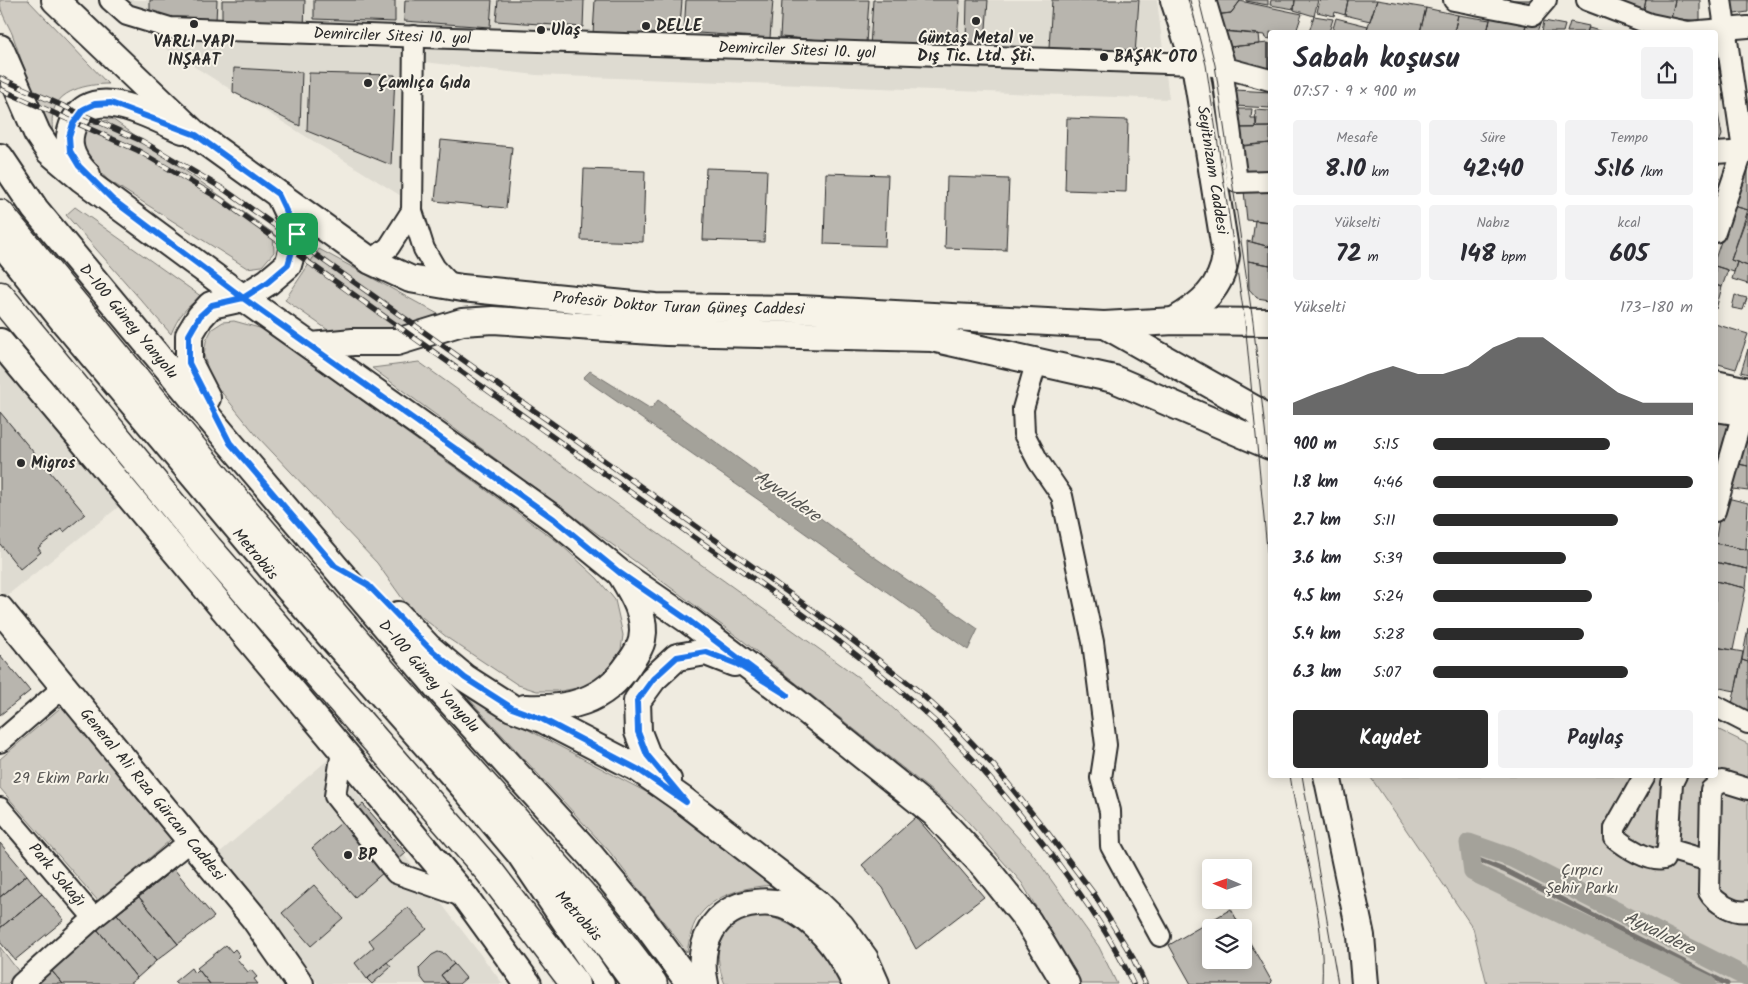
<!DOCTYPE html>
<html lang="tr">
<meta charset="utf-8">
<style>
:root{--surface:#fff;--page:#f2f2f3;--text:#2b2b33;--muted:#7c7c81;--accent:#2b2b2b}
body{margin:0;font-family:Kalam,sans-serif;background:var(--page);color:var(--text);height:100vh;display:flex;flex-direction:column;font-size:19px;white-space:nowrap}
*{box-sizing:border-box;margin:0}
p{font-size:16px;color:var(--muted)}
.icon{flex:none;width:28px;height:28px;fill:none;stroke:currentColor;stroke-width:2;stroke-linecap:round;stroke-linejoin:round}
.map{position:relative;flex:1;overflow:hidden}
.sheet{position:absolute;left:1268px;top:30px;width:450px;height:748px;display:flex;flex-direction:column;background:var(--surface);border-radius:5px;box-shadow:0 2px 12px #0003}
.sheet>*{flex:none}
.needle{width:32px;rotate:272deg}
.tools{position:absolute;left:1202px;top:859px;display:grid;gap:10px}
.tools a{display:grid;place-items:center;width:50px;height:50px;border-radius:5px;background:var(--surface);box-shadow:0 2px 12px #0003;font-size:25px}
.pin{position:absolute;display:grid;place-items:center;width:42px;height:42px;color:#fff;margin:-21px;border-radius:10px;box-shadow:0 2px 8px #0006}
.round{display:grid;place-items:center;flex:none;width:52px;height:52px;border-radius:5px;background:var(--page)}
.overview{display:flex;align-items:center;justify-content:space-between;height:85px;padding:0 25px}
h1{font-size:28px;font-weight:600;line-height:38px}
.stats{display:grid;grid-template-columns:repeat(3,1fr);gap:8px;height:85px;padding:5px 25px}
.stats div{display:grid;align-content:center;border-radius:5px;background:var(--page);text-align:center}
.stats b{font-size:25px;font-weight:600}
.stats small{font-size:14px;font-weight:400}
.stats p{font-size:14px}
.chart{height:140px;padding:10px 25px}
.chart p{display:flex;justify-content:space-between}
.chart svg{width:100%;height:90px;margin-top:5px;fill:var(--accent);opacity:.7}
.button{display:flex;gap:10px;margin-top:auto;padding:10px 25px}
.button a{flex:1;height:58px;border-radius:5px;background:var(--accent);color:#fff;font-size:20px;font-weight:600;line-height:58px;text-align:center}
.button a+a{background:var(--page);color:var(--text)}
ul{padding:0 25px;list-style:none;font-size:16px}
li{display:grid;grid-template-columns:80px 60px 1fr;align-items:center;height:38px}
li i{height:12px;border-radius:6px;background:var(--accent)}
.map>svg:first-child{display:block}
</style>
<div class="map">
<svg width="1748" height="984" viewBox="0 0 1748 984">
<rect width="100%" height="100%" fill="#efebe0"/>
<filter id="ink" filterUnits="userSpaceOnUse"><feTurbulence type="fractalNoise" baseFrequency=".02" numOctaves="2"/><feDisplacementMap in="SourceGraphic" scale="10" xChannelSelector="R" yChannelSelector="G"/><feConvolveMatrix kernelMatrix="1 2 1 2 8 2 1 2 1" color-interpolation-filters="sRGB"/></filter>
<g filter="url(#ink)">
<path fill="#dedbd1" d="M117,0h1040l12,99 -633,-24 -112,-13 -2,147 -267,-167z
M0,361l121,144 -116,92 -5,-6z
M330,758l173,226h-185l-100,-130z"/>
<path fill="#cfcbc2" stroke="#7d7b76" d="M0,0h28l80,84c-20,0 -52,6 -55,30 -2,7 0,16 0,24 -17,-33 -28,-67 -40,-102 -5,-13 -13,-22 -13,-36z
M112,119l161,114 1,19 -12,14 -15,2 -139,-88 -17,-18 -11,-17 8,-20z
M75,207l127,90c-16,9 -24,20 -31,37l-105,-119z
M319,249l119,65 -35,15 -40,3 -35,-2 -43,-30z
M234,321l29,8 295,213 39,36 18,22 8,35 -2,15 -18,25 -21,12 -21,4h-24l-19,-6 -69,-46 -42,-34 -30,-42 -120,-127 -47,-58 -6,-23 2,-14 6,-12 11,-7z
M419,362l439,315 74,66 100,110 67,94 18,37h-41l-10,-26 -44,-75 -60,-68 -220,-175 -370,-272z
M468,698l180,95 79,54 49,38c-27,1 -63,8 -79,34 -6,9 -8,23 -10,33l-78,-101z
M66,703l111,131 -78,68 -99,-114v-29z
M1715,728l33,16v240h-261l-14,-56 -104,-153h346z
M760,914c44,11 61,32 83,70h-118c-9,-21 -12,-49 12,-63 6,-4 16,-5 23,-7z
M0,947l19,25 -12,12h-7z"/>
<path fill="#a4a29a" stroke="#74726e" d="M590,371l61,38 7,-9 209,152 111,77 -10,21 -205,-147 -180,-125z"/>
<g fill="none" stroke-linecap="round" stroke-linejoin="round">
<path stroke="#74726e" stroke-width="5" d="M1471,857l35,14 221,113"/>
<path stroke="#a4a29a" stroke-width="19" d="M1707,984l-234,-112 -4,-29 43,15 236,120"/>
</g>
<path fill="#b8b5ae" stroke="#2b2b2b" d="M150,0h67l-1,21 -66,-3z
M222,0h83l-1,29 -82,-2z
M314,0h81v22l-81,-3z
M405,0h87l-2,27 -86,-6z
M498,0h86l-1,27 -87,-6z
M595,0h87l-3,39 -86,-5z
M686,0h87l-3,38 -86,-6z
M782,0h87l-3,43 -86,-6z
M873,0h87l-4,53 -86,-6z
M967,0h21l-3,43 -19,-1z
M1052,0h87l-4,54 -86,-6z
M1209,0h32l-10,13 -18,2z
M1246,0h22v5l-22,-4z
M1271,0h24l-1,9 -24,-4z
M1295,0h23l-4,16 -20,-6z
M1320,0h28l-3,15 -10,-3 -1,4 -17,-4z
M1348,0h29l-7,21 -25,-6z
M1377,0l49,8 -6,24h-54z
M1510,0h22l-3,9 -21,-3z
M1625,0h21l-3,14 -21,-3z
M1646,0h29l-4,19 -28,-4z
M1675,0h25v21l-29,-3z
M1725,0h23v12l-20,3z
M1240,1l62,13 -6,18h-26v7l-4,-1 -1,-3 -45,-4 -4,-16 15,-2z
M1426,8l32,7 -4,17h-34z
M1458,15l32,5 -3,12h-33z
M1314,16l19,3 -4,13h-20z
M1491,16l36,5 -3,11h-37z
M1336,18l32,8 -2,6h-34z
M1528,19l13,4 -3,9h-14z
M1544,21l21,4 -2,7h-21z
M1570,22l19,4 -2,6h-20z
M1589,28l14,4h-16z
M1226,31l33,3 1,10 -31,3z
M1268,43l2,1v26h-2z
M1268,43v26l-35,-5 -4,-17z
M1715,56l8,28 -7,1 -1,-1z
M234,68l68,4 -2,54 -67,-34z
M309,73l86,2 -4,90 -84,-34z
M1235,90l35,2v16l-35,-2z
M1235,109h17l-1,9h6l-1,10h-22z
M1715,109h2l5,26 -2,5 -5,3z
M1255,110l15,1v16h-14z
M1067,118l61,2 -2,72 -61,-2z
M1270,127v16l-33,3 -1,-18z
M441,140l71,7 -6,61 -71,-7z
M1270,143v30l-31,2 -4,-28z
M1748,164v46l-14,-4z
M706,168l61,2 -3,72 -61,-2z
M584,169l61,2 -2,71 -62,-2z
M826,173l62,2 -3,71 -61,-2z
M947,177l62,2 -3,71 -61,-2z
M1270,190v32l-23,-2 -3,-29z
M1733,206l15,4 -17,50 6,2 -3,10 -19,-6v-7z
M1748,213v53l-17,-6z
M1255,220l15,2v25l-18,-5z
M1247,241l23,6v18l-22,-4z
M1248,261l22,4v35l-13,-2 -8,-9z
M1737,262l11,4v18l-16,-5z
M1715,266l13,4 -6,17 -7,-2z
M1715,285l7,2 -6,22 -1,-1z
M1735,295l12,3 -4,12 -11,-2z
M1715,324l33,10 -12,35 -21,-6z
M1748,349v25l-7,-2z
M0,412l85,102 -21,18 -2,-3 -24,19 3,4 -21,17 -20,-25z
M1715,421l18,5 -18,66z
M1748,424v42l-14,-3z
M1734,463l14,3v25l-22,-3z
M1723,497l25,6 -2,47 -31,-7z
M1715,543l33,7v19l-33,-7z
M1715,562l33,7 -2,19 -31,-7z
M1715,581l31,7 -13,62 -18,-3z
M1748,628v34l-6,-2z
M1715,647l28,5 -8,39 -20,-4z
M0,655l30,36 -30,24z
M1742,660l6,2v51l-16,-9z
M363,804l43,49 -51,44 -43,-49z
M916,817l68,80 -68,52 -33,-61 -21,-23z
M0,843l27,32 -27,22z
M174,869l40,48 -36,27 -39,-47z
M27,875l15,19 -42,34v-31z
M314,885l29,33 -32,28 -29,-33z
M42,894l22,26 -49,40 -15,-18v-14z
M139,897l39,47 -22,17 -39,-47z
M408,907l19,22 -60,50 -12,-16 19,-16 -5,-7z
M1231,909l10,19h-30v32h33v-28l28,50 -2,2h-79l-22,-39z
M117,914l39,47 -19,17 -40,-49z
M97,929l40,49 -8,6h-66l-13,-15z
M226,945l6,7 3,-3 5,7 -3,3 11,13 3,-2 6,7 -3,2 4,5h-48l-13,-16z
M438,952l7,2 9,10 -13,11 7,9h-22l-6,-8 -1,-8 13,-13z
M387,962l4,5 -19,17 -5,-5z
M454,964l12,14 -7,6h-11l-7,-9z
M191,968l3,5 4,-4 12,15h-34l-2,-2z
M50,969l13,15h-31z"/>
<g fill="none" stroke-linecap="round" stroke-linejoin="round">
<defs>
<g id="minor">
<path id="s1" d="M110,0l17,15 43,13 1025,36 27,3 48,13"/>
<path d="M1454,0l79,15 13,-15"/>
<path d="M1587,0l63,24 38,8 60,-5"/>
<path d="M414,36l-2,175 12,38 11,19 18,19"/>
<path d="M1222,67l15,115 33,-1"/>
<path d="M1715,153l33,-2"/>
<path d="M1715,232l28,-82 -22,-150"/>
<path id="s2" d="M0,246l62,78 226,269 175,198 54,64 87,129"/>
<path d="M371,261l18,-14 23,-36"/>
<path d="M1037,360l-14,49 1,25 14,27 24,35 31,146 13,103 -5,33 9,33 1,35 49,90"/>
<path d="M1715,511l28,-98"/>
<path d="M1715,706l33,17"/>
<path d="M0,742l65,-56"/>
<path d="M342,751l-7,45 61,77 69,24"/>
<path d="M1645,775l-30,53v10c11,9 34,24 49,21l4,-10 4,-66 4,-8"/>
<path d="M1748,789l-26,-8 -11,9 -2,102c6,11 26,22 39,19"/>
<path id="s3" d="M0,808l94,110"/>
<path d="M1668,849l41,12"/>
<path id="s4" d="M537,870l58,64 37,50"/>
<path d="M21,984l73,-66 96,-77"/>
</g>
<g id="major">
<path id="s5" d="M55,0l141,135 175,126 39,18 52,9 193,19 145,2 304,16 70,-4 96,1"/>
<path d="M1202,0l20,67"/>
<path d="M0,48l37,85 12,18 33,28 161,119 311,221 66,54 68,47 99,75 147,118 51,54 43,54 38,63"/>
<path id="s6" d="M0,157l35,52 195,234 208,245 153,168 46,56 53,72"/>
<path d="M87,175c-12,-12 -21,-26 -16,-44 14,-54 81,-14 112,-1"/>
<path d="M1174,321c27,-16 48,-33 52,-66l-31,-191 -21,-64"/>
<path d="M1105,325l149,84 16,16"/>
<path d="M0,342l465,555 63,87"/>
<path d="M312,346l41,-4h44l65,-20 31,-2 174,12 265,6 182,41 156,67"/>
<path d="M1715,384l33,7"/>
<path d="M207,398l-18,-35v-28l11,-18 11,-12 32,-7 25,-16 20,-17 9,-32 -17,-36"/>
<path d="M1715,408l33,5"/>
<path id="s7" d="M0,609l254,309 46,66"/>
<path d="M398,615l30,32 37,31 47,30 30,11 97,50 47,33 131,101 24,23 24,33 11,25"/>
<path d="M525,708c43,2 79,-6 104,-44 5,-7 11,-15 13,-24 5,-23 -9,-46 -20,-64"/>
<path d="M1327,775l34,161 4,48"/>
<path d="M668,780l-21,-25 -9,-23 -1,-31 16,-22 24,-22 29,-5 28,11"/>
<path d="M705,984c-9,-39 8,-77 51,-81 15,-2 30,1 43,10 27,17 43,43 57,71"/>
</g>
<path id="highway" d="M0,214l222,270 167,195 212,237 52,68
M0,296l208,252 281,323 86,113"/>
</defs>
<use href="#minor" stroke="#2b2b2b" stroke-width="24"/>
<use href="#major" stroke="#2b2b2b" stroke-width="30"/>
<use href="#highway" stroke="#2b2b2b" stroke-width="31"/>
<use href="#minor" stroke="#f7f3e8" stroke-width="20"/>
<use href="#major" stroke="#f7f3e8" stroke-width="26"/>
<use href="#highway" stroke="#f7f3e8" stroke-width="28"/>
<path stroke="#2b2b2b" stroke-width="1" d="M1190,0l16,65 39,257 25,258
M1199,0l16,65 38,257 17,152
M1290,775c10,69 36,139 32,209
M1302,775l36,209"/>
<defs>
<path id="rail" d="M0,78l142,63 83,49 520,371 93,68 79,61 37,34 40,42 53,66 47,62 39,64 12,26
M0,89l137,61 83,49c134,96 268,192 403,288 106,76 226,153 321,243 40,38 74,82 108,125 30,41 60,82 81,129"/>
</defs>
<use href="#rail" stroke="#2b2b2b" stroke-width="5.5"/>
<use href="#rail" stroke="#f7f3e8" stroke-width="4" stroke-dasharray="11" stroke-linecap="butt"/>
</g>
</g>
<g fill="none" stroke-linecap="round" stroke-linejoin="round" filter="url(#ink)">
<defs>
<path id="route" d="M297,234l-9,31 -20,17 -25,16 -31,7 -12,11 -11,19v28l41,80 105,123 33,19 60,62 37,31 47,30 30,11 97,51 47,32 -39,-47 -9,-23 -1,-31 16,-22 24,-22 29,-5 31,12 50,31 -99,-75 -68,-47 -66,-54 -311,-221 -130,-98 -34,-34 -9,-15 -1,-14 4,-13 11,-15 11,-5 16,-1 85,32 82,59 19,40"/>
</defs>
<use href="#route" stroke="#fff" stroke-width="10"/>
<use href="#route" stroke="#1a73e8" stroke-width="6"/>
</g>
<g fill="#2b2b2b" stroke="#f7f3e8" stroke-width="2">
<circle cx="976" cy="21" r="5"/>
<circle cx="194" cy="24" r="5"/>
<circle cx="646" cy="26" r="5"/>
<circle cx="541" cy="30" r="5"/>
<circle cx="1104" cy="57" r="5"/>
<circle cx="368" cy="83" r="5"/>
<circle cx="21" cy="463" r="5"/>
<circle cx="348" cy="855" r="5"/>
</g>
<g text-anchor="middle" dominant-baseline="central" stroke-width="4" stroke-linejoin="round" paint-order="stroke">
<g font-size="16" font-weight="bold" fill="#2b2b2b" stroke="#f7f3e8" text-anchor="start">
<text x="656" y="26">DELLE</text>
<text x="551" y="30">Ulaş</text>
<text x="976" y="38" text-anchor="middle">Güntaş Metal ve<tspan x="976" dy="18">Dış Tic. Ltd. Şti.</tspan></text>
<text x="194" y="42" text-anchor="middle">VARLI YAPI<tspan x="194" dy="18">INŞAAT</tspan></text>
<text x="1114" y="57">BAŞAK OTO</text>
<text x="378" y="83">Çamlıça Gıda</text>
<text x="31" y="463">Migros</text>
<text x="358" y="855">BP</text>
</g>
<g font-size="16" fill="#2b2b2b" stroke="#f7f3e8">
<text stroke="none"><textPath href="#s1" startOffset="290">Demirciler Sitesi 10. yol</textPath></text>
<text stroke="none"><textPath href="#s1" startOffset="695">Demirciler Sitesi 10. yol</textPath></text>
<text transform="translate(1212 170) rotate(81)">Seyitnizam Caddesi</text>
<text stroke="none"><textPath href="#s5" startOffset="724">Profesör Doktor Turan Güneş Caddesi</textPath></text>
<text stroke="none"><textPath href="#s6" startOffset="209">D-100 Güney Yanyolu</textPath></text>
<text stroke="none"><textPath href="#s2" startOffset="400">Metrobüs</textPath></text>
<text stroke="none"><textPath href="#s6" startOffset="674">D-100 Güney Yanyolu</textPath></text>
<text stroke="none"><textPath href="#s7" startOffset="240">General Ali Rıza Gürcan Caddesi</textPath></text>
<text stroke="none"><textPath href="#s3" startOffset="88">Park Sokağı</textPath></text>
<text stroke="none"><textPath href="#s4" startOffset="62">Metrobüs</textPath></text>
</g>
<g font-size="16" fill="#545351" stroke="#f7f3e8">
<text x="61" y="778">29 Ekim Parkı</text>
<text x="1582" y="870">Çırpıcı<tspan x="1582" dy="18">Şehir Parkı</tspan></text>
</g>
<g font-size="18" font-style="italic" fill="#555552" stroke="#f7f3e8">
<text transform="translate(787 497) rotate(35)">Ayvalıdere</text>
<text transform="translate(1659 934) rotate(27)">Ayvalıdere</text>
</g>
</g>
</svg>
<div class="tools">
<a><svg class="needle" viewBox="-14 -14 28 28"><path d="M0-13l5 13h-10z" fill="#e53935"/><path d="M0 13l5-13h-10z" fill="#7c7c81"/></svg></a>
<a><svg class="icon" aria-label="layers" viewBox="0 0 24 24"><path d="M12 4l9 5-9 5-9-5zM3 14l9 5 9-5"/></svg></a>
</div>
<div class="pin" style="left:297px;top:234px;background:#1e9e55"><svg class="icon" aria-label="arrive" viewBox="0 0 24 24"><path d="M6 21V4h12l-3 4 3 4H6"/></svg></div>
<section class="sheet">
<div class="overview"><div><h1>Sabah koşusu</h1><p>07:57 · 9 × 900 m</p></div><a class="round"><svg class="icon" aria-label="share" viewBox="0 0 24 24"><path d="M12 15V3M7 8l5-5 5 5M5 13v7h14v-7"/></svg></a></div>
<div class="stats">
<div><p>Mesafe</p><b>8.10<small> km</small></b></div>
<div><p>Süre</p><b>42:40</b></div>
<div><p>Tempo</p><b>5:16<small> /km</small></b></div>
</div>
<div class="stats">
<div><p>Yükselti</p><b>72<small> m</small></b></div>
<div><p>Nabız</p><b>148<small> bpm</small></b></div>
<div><p>kcal</p><b>605</b></div>
</div>
<div class="chart"><p><span>Yükselti</span>173–180 m</p>
<svg viewBox="0 0 160 44" preserveAspectRatio="none"><path d="M0 44V38L10 33L20 29L30 24L40 20L50 24L60 24L70 20L80 11L90 6L100 6L110 15L120 24L130 33L140 38L150 38L160 38V44z"/></svg>
</div>
<ul>
<li><b>900 m</b>5:15<i style="width:68%"></i></li>
<li><b>1.8 km</b>4:46<i style="width:100%"></i></li>
<li><b>2.7 km</b>5:11<i style="width:71%"></i></li>
<li><b>3.6 km</b>5:39<i style="width:51%"></i></li>
<li><b>4.5 km</b>5:24<i style="width:61%"></i></li>
<li><b>5.4 km</b>5:28<i style="width:58%"></i></li>
<li><b>6.3 km</b>5:07<i style="width:75%"></i></li>
</ul>
<div class="button"><a>Kaydet</a><a>Paylaş</a></div>
</section>
</div>
